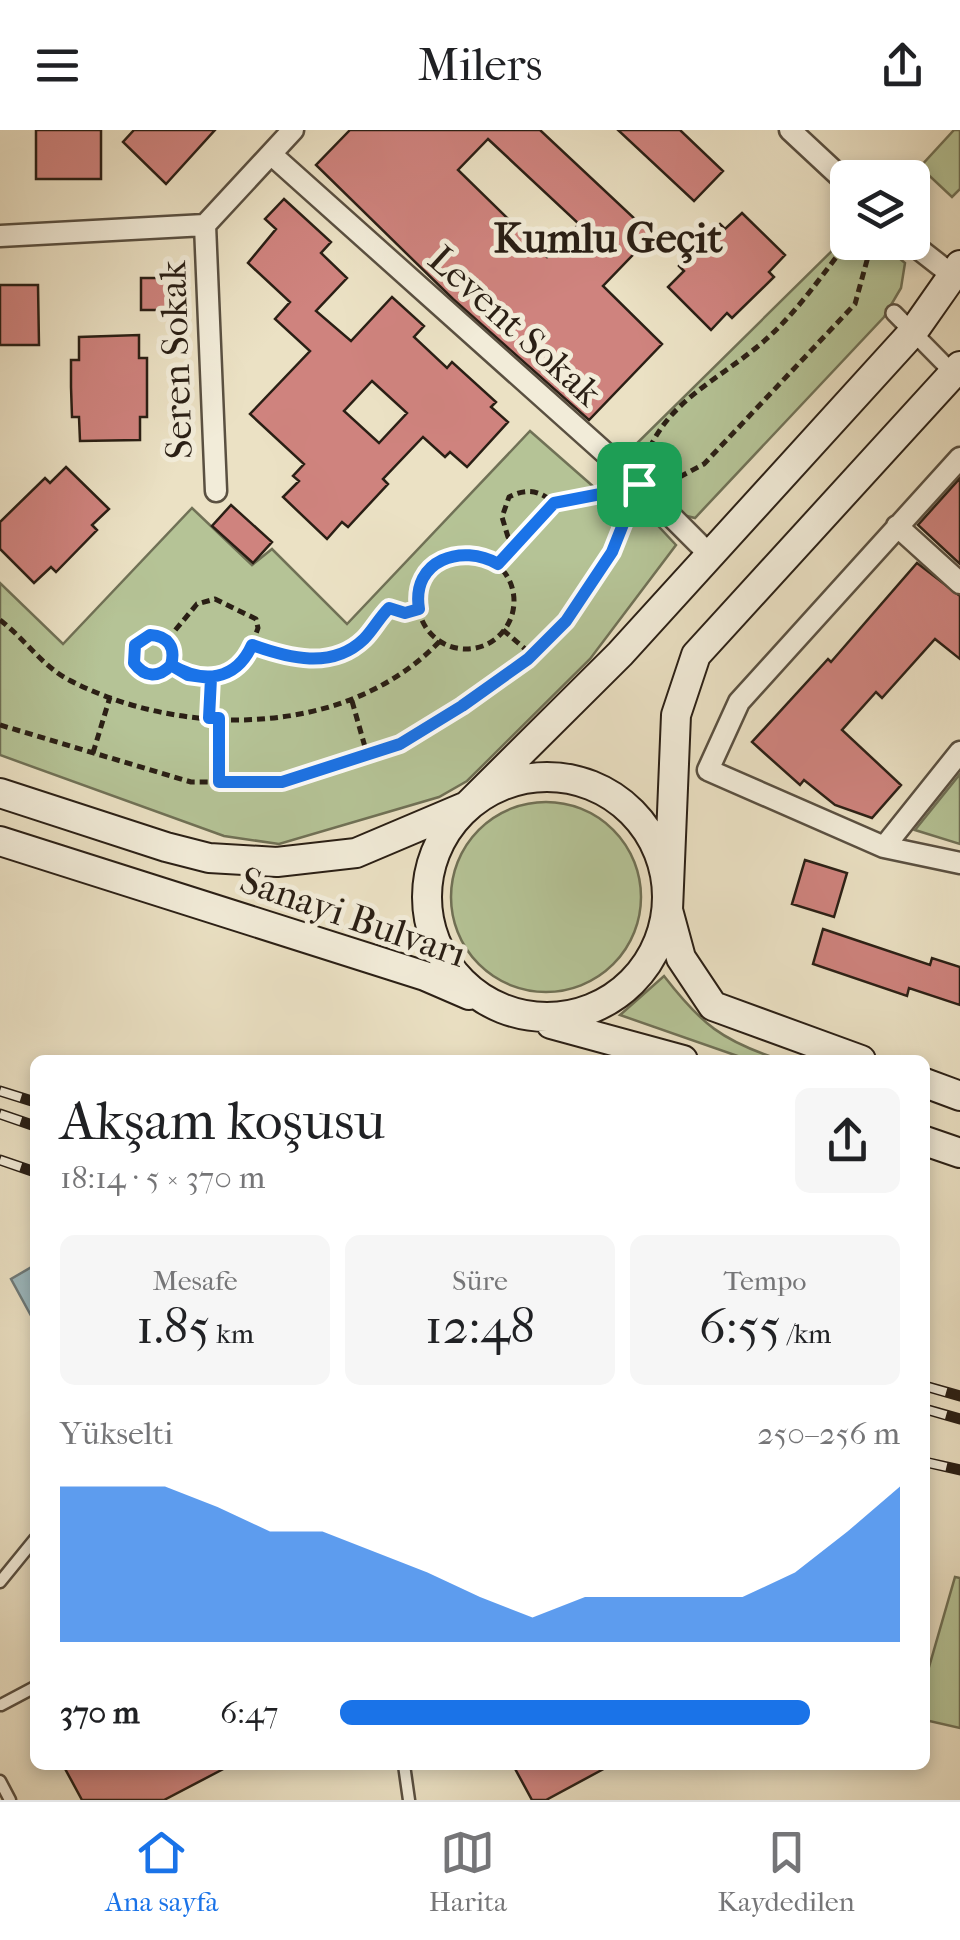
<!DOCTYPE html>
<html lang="tr">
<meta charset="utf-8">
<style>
:root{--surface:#fff;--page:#f6f6f6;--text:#202124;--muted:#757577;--line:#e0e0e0;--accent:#1a73e8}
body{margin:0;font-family:"IM FELL French Canon",serif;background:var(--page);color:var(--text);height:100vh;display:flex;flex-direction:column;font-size:38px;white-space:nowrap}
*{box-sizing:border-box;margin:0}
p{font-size:32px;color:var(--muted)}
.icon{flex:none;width:55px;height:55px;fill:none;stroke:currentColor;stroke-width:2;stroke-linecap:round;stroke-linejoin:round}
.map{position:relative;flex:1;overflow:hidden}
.sheet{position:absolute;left:30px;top:925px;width:900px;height:715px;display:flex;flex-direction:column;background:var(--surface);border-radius:15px;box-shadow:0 5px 15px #0003}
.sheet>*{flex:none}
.tools{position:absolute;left:830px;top:30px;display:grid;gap:20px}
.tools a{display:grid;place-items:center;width:100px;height:100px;border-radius:15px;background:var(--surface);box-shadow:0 5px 15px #0003;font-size:50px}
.pin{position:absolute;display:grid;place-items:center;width:85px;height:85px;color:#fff;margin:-42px;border-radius:20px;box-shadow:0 5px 15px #0006}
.round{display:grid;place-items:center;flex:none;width:105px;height:105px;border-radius:15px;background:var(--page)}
.headline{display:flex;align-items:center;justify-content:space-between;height:170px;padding:0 30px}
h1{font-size:55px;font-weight:600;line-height:75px}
.metrics{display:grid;grid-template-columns:repeat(3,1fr);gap:15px;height:170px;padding:10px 30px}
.metrics div{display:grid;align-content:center;border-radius:15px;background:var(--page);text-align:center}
.metrics b{font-size:50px;font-weight:600}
.metrics small{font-size:28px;font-weight:400}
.metrics p{font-size:28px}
.chart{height:280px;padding:20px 30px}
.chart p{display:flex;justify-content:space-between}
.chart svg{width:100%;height:180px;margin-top:10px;fill:var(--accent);opacity:.7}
ul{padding:0 30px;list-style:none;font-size:32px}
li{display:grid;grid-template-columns:160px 120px 1fr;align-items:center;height:75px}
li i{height:25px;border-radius:12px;background:var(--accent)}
header{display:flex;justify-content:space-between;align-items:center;height:130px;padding:0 30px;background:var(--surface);font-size:45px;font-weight:600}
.menu{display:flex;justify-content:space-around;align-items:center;height:140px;border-top:2px solid var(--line);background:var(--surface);font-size:28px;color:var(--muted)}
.menu a{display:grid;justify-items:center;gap:5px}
.menu .active{color:var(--accent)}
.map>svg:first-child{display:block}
</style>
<header><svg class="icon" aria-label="menu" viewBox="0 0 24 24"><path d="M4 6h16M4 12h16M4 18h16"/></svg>Milers<svg class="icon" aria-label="share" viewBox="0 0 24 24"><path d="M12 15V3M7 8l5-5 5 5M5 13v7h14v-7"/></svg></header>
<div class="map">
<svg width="960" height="1670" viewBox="0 0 960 1670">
<rect width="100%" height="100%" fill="#ebe1c4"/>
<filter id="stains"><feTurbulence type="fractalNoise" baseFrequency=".002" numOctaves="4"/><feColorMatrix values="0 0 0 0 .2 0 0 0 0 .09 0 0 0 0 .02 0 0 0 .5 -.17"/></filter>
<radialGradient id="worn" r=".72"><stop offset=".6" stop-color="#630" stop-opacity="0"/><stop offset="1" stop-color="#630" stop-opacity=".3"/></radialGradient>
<path fill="#b5c396" stroke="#707156" stroke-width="2.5" d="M954,0h6v59l-8,8 -32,-30z
M847,106l1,6 33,1 24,20 -4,25 -17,29 -189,201 -12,-3 -60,-58z
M530,301l65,57 22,-6 59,63 -86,114 -123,122 -28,16 -160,47 -55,-8 -224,-81v-172l63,61 129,-136 60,57 20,-16 75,75z
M960,644v70l-45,-14z
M451 767a95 95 0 1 1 190 0a95 95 0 1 1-190 0Z
M664,846c37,48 58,65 117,84h-32l-129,-45z
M955,1447l5,1v150l-35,-8v-39z"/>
<path fill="#9ebabf" stroke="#707c7b" stroke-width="2.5" d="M35,1135v58l-24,-44z"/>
<path fill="#cf837e" stroke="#2a1f15" stroke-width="2.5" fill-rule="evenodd" d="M36,0h65v49h-65z
M134,0h81l-49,54 -43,-42z
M350,0h190l112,105 -49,51 59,58 -73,76 -136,-121 -137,-134zM488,9l91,85 -32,33 -89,-87z
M618,0h62l43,41 -29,30z
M284,69l47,43 -10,11 26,25 -31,33 35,30 41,-44 32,29 -10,11 33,31 5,-6 44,40 -5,5 17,15 -41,45 -17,-15 -5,5 -22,-20 -40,42 5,5 -40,43 -6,-5 -15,17 -44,-42 16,-16 -6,-5 11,-12 -54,-50 60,-63 -35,-32 15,-17 -42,-39 28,-34 -11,-10zM372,251l35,32 -28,30 -35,-32z
M742,83l43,42 -16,17 5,5 -42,41 -5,-5 -16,17 -43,-43 16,-16 -5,-5 41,-42 5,5z
M141,148h35v32h-35z
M0,155h38l1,60h-39z
M139,205v23h8v59h-7v23l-60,1 -1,-24h-7l-1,-30v-27h8v-23z
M66,337l43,42 -17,16 5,5 -41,42 -5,-5 -17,16 -34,-34v-27l45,-44 5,5z
M960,348v86l-42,-39z
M231,375l41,37 -19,21 -41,-37z
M917,433l43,33v63l-25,-20 -53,59 -6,-6 -34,38 59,55 -29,33 -37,-13 -31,-25 -4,5 -48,-43 76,-83 3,3z
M805,730l42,13 -13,44 -42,-13z
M823,799l107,36 2,-7 28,9v38l-51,-17 -2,8 -94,-32z
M63,1635h168l-67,35h-82z
M513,1635h98l-65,35h-14z"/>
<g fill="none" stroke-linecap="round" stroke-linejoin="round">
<defs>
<path id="service" d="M0,1452l35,-43
M1,1575l34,-18
M404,1635l5,35
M0,1651l10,19"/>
<path id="pedestrian" d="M894,183l64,65"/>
<path id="minor" d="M790,0l58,54
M272,25l360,322 76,76
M205,95l11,266
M0,106l205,-11 88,-95
M910,112l42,33
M960,328l-221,244 -31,68 176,77 76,16
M897,396l63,57
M884,717l76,-95"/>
<path id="secondary" d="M427 767a120 120 0 1 1 240 0a120 120 0 1 1-240 0Z
M0,663l166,54 43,11 68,4 79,-9 111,-47 153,-152 293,-322 47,-67
M0,711l425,135 44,19
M551,894l132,36
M861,930l-148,-54 -32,-48 -13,-48 8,-195 20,-60 264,-289
M925,953l35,13
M925,1011l35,12"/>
</defs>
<use href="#service" stroke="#5a5041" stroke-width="15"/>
<use href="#pedestrian" stroke="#5a5041" stroke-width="20"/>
<use href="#minor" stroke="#5a5041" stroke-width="25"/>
<use href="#secondary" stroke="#2a1f15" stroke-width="32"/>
<path stroke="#2a1f15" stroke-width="5" stroke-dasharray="8 5" stroke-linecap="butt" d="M645,330c19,-56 68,-77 112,-113 36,-29 62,-68 91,-105
M668,353l36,-19 151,-160 17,-62
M520,414l-12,-7 -6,-20 7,-20c18,-9 30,-7 45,6
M418 471a48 48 0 1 1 96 0a48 48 0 1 1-96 0Z
M497,435l57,-62 61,-14
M0,490c25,19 41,45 69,60 114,59 278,58 371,-39
M503,500l28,24
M133 525a20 20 0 1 1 40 0a20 20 0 1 1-40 0Z
M167,510l30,-36 18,-5 41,20 2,9c-15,44 -45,62 -87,37
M252,515c36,13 80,25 112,-6 9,-10 15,-22 25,-31l16,5 14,-4
M352,571l15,53
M209,588l2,-40
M219,590v62
M0,595l191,57h91l117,-37 129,-86 38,-38 46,-69 17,-50
M93,623l17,-56"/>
<use href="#service" stroke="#f2ecd9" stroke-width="10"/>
<use href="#pedestrian" stroke="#f2ecd9" stroke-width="15"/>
<use href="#minor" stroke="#f2ecd9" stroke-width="20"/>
<use href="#secondary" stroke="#f2ecd9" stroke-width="28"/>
<defs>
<path id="rail" d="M0,961l35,11
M0,984l35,12
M0,1030l35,12
M925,1256l35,10
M925,1279l35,10
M925,1332l35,8"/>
</defs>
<use href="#rail" stroke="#2a1f15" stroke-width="11"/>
<use href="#rail" stroke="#f2ecd9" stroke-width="8" stroke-dasharray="22" stroke-linecap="butt"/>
</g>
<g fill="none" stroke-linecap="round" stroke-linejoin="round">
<defs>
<path id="route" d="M639,354l-7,-7 -21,15 -57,11 -56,61c-36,-21 -87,-4 -79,45l-14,4 -16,-5c-10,10 -16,22 -25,31 -32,31 -76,19 -112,6 -16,36 -49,39 -81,20 5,-18 -3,-29 -21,-30l-15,10 -1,18c11,15 25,15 37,2l17,10 23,3 -2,40h10v64h63l118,-38 62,-38 66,-47 38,-38 46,-69 27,-68"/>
</defs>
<use href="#route" stroke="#fff" stroke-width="20"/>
<use href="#route" stroke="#1a73e8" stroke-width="12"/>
</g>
<g text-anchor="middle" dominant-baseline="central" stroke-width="10" stroke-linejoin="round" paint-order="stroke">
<g font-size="38" fill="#2a1f15" stroke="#f2ecd9">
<text transform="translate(515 196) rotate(42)">Levent Sokak</text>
<text transform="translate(176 230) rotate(-92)">Seren Sokak</text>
<text transform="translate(353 787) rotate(19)">Sanayi Bulvarı</text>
</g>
<g font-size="42" font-weight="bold" fill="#2a1f15" stroke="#f2ecd9">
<text x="608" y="108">Kumlu Geçit</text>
</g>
</g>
<rect width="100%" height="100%" filter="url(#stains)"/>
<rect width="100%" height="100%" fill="url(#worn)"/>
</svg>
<div class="tools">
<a><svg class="icon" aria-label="layers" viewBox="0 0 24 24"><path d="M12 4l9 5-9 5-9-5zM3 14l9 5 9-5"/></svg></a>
</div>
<div class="pin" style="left:639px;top:354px;background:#1e9e55"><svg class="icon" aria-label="arrive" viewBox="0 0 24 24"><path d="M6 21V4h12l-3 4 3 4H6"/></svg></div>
<section class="sheet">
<div class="headline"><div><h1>Akşam koşusu</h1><p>18:14 · 5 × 370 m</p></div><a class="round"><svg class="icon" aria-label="share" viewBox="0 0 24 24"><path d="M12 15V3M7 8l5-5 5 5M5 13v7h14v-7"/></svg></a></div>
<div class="metrics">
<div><p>Mesafe</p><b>1.85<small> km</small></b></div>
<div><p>Süre</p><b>12:48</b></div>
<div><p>Tempo</p><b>6:55<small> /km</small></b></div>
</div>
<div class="chart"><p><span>Yükselti</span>250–256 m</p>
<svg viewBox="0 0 160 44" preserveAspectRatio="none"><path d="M0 44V6L10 6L20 6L30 11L40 17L50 17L60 22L70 27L80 33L90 38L100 33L110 33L120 33L130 33L140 27L150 17L160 6V44z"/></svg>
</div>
<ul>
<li><b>370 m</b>6:47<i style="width:84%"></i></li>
</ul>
</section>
</div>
<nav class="menu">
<a class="active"><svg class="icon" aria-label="home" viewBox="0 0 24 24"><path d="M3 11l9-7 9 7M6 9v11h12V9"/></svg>Ana sayfa</a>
<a><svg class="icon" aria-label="map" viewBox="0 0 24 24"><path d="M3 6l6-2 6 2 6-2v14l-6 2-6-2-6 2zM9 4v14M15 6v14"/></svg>Harita</a>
<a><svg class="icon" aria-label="saved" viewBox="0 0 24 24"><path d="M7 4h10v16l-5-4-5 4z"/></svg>Kaydedilen</a>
</nav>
